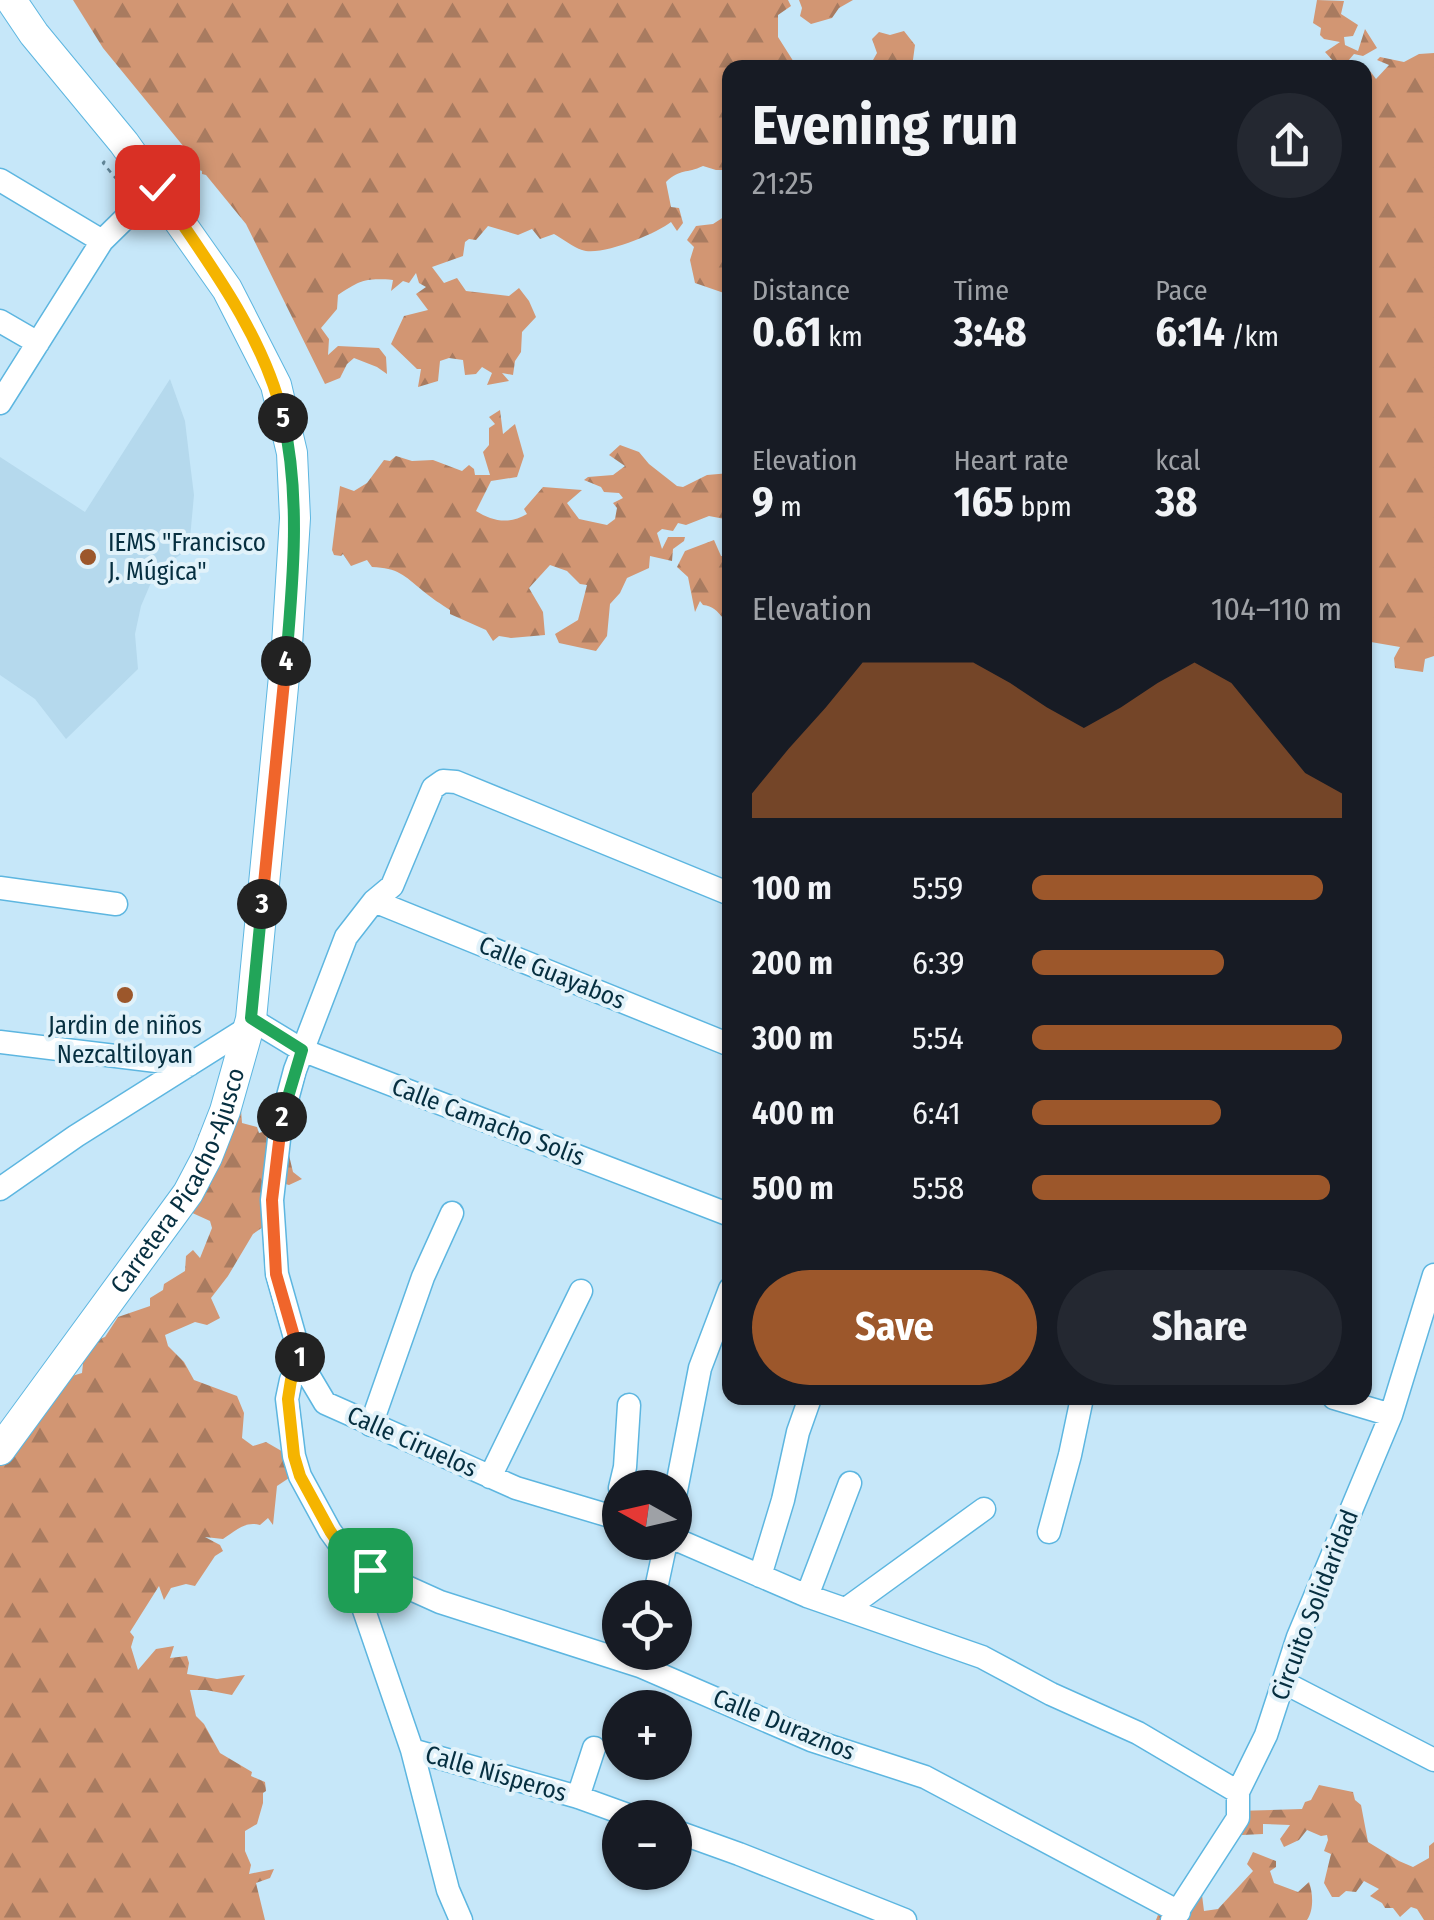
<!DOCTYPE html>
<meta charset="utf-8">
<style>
:root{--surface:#171b24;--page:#242831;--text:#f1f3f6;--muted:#9ea1a6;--accent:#9c572b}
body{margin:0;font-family:"Fira Sans Condensed",sans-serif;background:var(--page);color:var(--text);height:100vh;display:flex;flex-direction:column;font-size:38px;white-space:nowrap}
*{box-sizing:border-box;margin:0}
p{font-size:32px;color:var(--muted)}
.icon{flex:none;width:55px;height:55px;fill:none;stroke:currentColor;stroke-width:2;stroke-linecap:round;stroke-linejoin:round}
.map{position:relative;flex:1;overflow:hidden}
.details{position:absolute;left:722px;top:60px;width:650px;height:1345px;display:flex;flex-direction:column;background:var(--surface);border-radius:20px;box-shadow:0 2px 8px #0004}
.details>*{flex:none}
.needle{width:65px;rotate:278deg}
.tools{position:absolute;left:602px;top:1470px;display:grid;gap:20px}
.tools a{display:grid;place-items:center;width:90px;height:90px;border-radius:50%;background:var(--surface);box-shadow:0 2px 8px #0004;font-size:50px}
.pin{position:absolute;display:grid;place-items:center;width:85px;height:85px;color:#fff;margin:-42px;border-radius:20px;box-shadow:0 5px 15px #0006}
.km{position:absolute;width:50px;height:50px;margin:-25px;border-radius:50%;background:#222;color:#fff;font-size:28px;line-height:50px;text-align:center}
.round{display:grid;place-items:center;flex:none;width:105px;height:105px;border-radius:52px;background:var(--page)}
.summary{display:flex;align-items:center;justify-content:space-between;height:170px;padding:0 30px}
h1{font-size:55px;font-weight:700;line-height:75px}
.metrics{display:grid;grid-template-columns:repeat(3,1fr);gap:15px;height:170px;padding:10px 30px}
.metrics div{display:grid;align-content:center}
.metrics b{font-size:42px;font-weight:700}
.metrics small{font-size:28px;font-weight:400}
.metrics p{font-size:28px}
.chart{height:280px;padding:20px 30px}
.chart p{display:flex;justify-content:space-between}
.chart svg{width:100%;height:180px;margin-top:10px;fill:var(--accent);opacity:.7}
.primary-button{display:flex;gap:20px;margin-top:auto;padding:20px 30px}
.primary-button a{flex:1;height:115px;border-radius:60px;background:var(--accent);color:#fff;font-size:40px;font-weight:700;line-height:115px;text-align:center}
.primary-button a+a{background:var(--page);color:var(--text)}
ul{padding:0 30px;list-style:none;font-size:32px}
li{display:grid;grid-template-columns:160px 120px 1fr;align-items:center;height:75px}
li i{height:25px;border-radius:12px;background:var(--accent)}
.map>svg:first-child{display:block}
</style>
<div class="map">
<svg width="1434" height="1920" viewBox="0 0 1434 1920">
<defs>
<pattern id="forest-firs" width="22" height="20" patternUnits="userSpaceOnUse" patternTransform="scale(2.5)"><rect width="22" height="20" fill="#d29673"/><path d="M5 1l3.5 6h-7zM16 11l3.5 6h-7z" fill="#a87b60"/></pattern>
</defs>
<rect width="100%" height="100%" fill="#c6e7f9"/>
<path fill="#b5d9ed" d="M170,379l15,42 5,42 4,32 -5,54 -24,16 -15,20 -9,21 -6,28 3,35 -72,70 -31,-40 -35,-24v-218l85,55z"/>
<path fill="url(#forest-firs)" d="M73,0h715l3,6 -13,9v22l19,30 -67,1v105l-2,-3h-12l-13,-4c-17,8 -22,2 -37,16l5,25 8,1 4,15 -6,8 -6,-9c-15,12 -71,35 -89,28 -9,-3 -19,-11 -28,-16l-14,5 -8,-10 -14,6 -30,-9 -12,14 -7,-1 -4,3 -2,14 -31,11 12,16 13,-5 9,13 43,5 10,-8 10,13 7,16 -14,15 -1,20 -6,9 -2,14 -11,-2 7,8 -22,4 5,-12 -10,-6 -6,7 -11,1 -2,-15 -14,-2 -9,3 -2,20 -20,6 3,-18h-4l-26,-25 13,-28 24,-6 -12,-16 10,-7 -7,-4 -3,-10 -7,10 -6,-2 -12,10 2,-11c-28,-2 -32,0 -55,15l-1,14 -16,19 8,11 -1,16 10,-9 41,2 7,9 1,17 -10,-7 -23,-9 -7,6 -7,14 -15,6 -79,-160 -40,-49 -4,-1v-3l-3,-1v-4l-6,-8 -90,-110z
M799,0h54l-14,8 -7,10 -21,6 -11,-8 2,-8z
M1317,0l27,1 -3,13 17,11 -5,11 -9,1 1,8 13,6 7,-22 12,19 -14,8 -9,-2 -11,13h-14l5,-5 -9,-10 15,-10 -16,-3 -4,-4 1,-7 -8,-5z
M904,31l11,14 -3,22h-43l8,-14 -5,-14 7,-7 11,3z
M1434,53v603l-9,3 -2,13 -28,-4 -1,-10 6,-11 -35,-6v-570h5l6,8 13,-14 -12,-5 3,-3 24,5 15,-8z
M730,213v80h-6l-29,-10 -5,-23 4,-13 -7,-7 9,-14 17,-2z
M500,410l3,24 12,-10 9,32 -7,21 -26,4 -15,30c16,10 33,14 51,3l-3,-5 19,-22 39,3 -15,13 12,16 28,6 8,-6 2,-11 -4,-5 10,-5 -4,-5 -15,-1 -3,-5 -17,-7 4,-3 25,-2 12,-9 -16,-11 11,-10 19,7 10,12 28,22 6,1 24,-12 23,-2v47l-21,-4 -23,9 -8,-2 -5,8 -11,-2 -5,4 5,16 6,-12h17l-1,4 -11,8 -1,12 -22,-5 -1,12 -22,10 -7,15 -10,11 -3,32 -11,15 -37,-8 -4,-9 23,-14 9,-35 -7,-1 -13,-13 -17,-6 -21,23 14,24 2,23 -34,3 -12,-2 -6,5 -7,-11 -36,-16v-4c-8,-5 -20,-13 -27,-19 -19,-16 -25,-23 -51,-24l-5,-7 -16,6 -8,-12 -2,2 -7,-1 -2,-5 8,-64 14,5 13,-8 17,-23 6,1 6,-5 16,5 21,-1 29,11 7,-6 5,4 1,6h15l-7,-23 6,-7v-17l6,-4 -6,-7z
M714,540l7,16 9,1 -1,63 -6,-2c-6,-7 -10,-12 -20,-13l-3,-4 -5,11 -7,-35 -11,-10 8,-16z
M227,1106l14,4 1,13 15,4 2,6 13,-4 16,22 5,21 9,7 -13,6 -7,-2 -19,44 -10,7 -25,42 -17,22 9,20 -13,7 -12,-3 -30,13 3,11 16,16 10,18 43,16 7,17 -2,25 11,8 13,-4 19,11 -1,5 5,20 -12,8 -4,39 -5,-7 -8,7c-16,-4 -24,6 -37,14l-18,-2 15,8 3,6 -8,5 -20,30 -9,-2 -15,4 -7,12 -5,-14 -29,46 4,5 -3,10 7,23 18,-21 18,-3 -4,12 17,-2 2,7 -2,11 30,5 28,-4 -13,20 -26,-5h-16l6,26 8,8 16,29 32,19 -1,4 14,6 1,9 -3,2v10l-6,21 -12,7v20l6,14 -2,9 25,-5 -4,9 -14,5 9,37h-265v-467l62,-74 20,-6 3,-29 20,-7 13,-20 32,-11v-8l13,-8 1,-6 21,-13 1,-15 7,-6 7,8 12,-30 -2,-7 -22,-10 11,-65 -1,-11z
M1319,1785l34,7 2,8 6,5 7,37 31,19 14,6 16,-9v-12l5,-4v78h-10l-7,-11 -6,-2 -11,10 -7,-9h-8l-3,-5 -12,-7 9,-7 -15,-8 -8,11 -10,-1 -7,6h-7l-8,-14 7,-29 -7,-3 4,-11 -1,-5 -6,1 -14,-6 -8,10 -15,7 -4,-8 10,-14 -27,-1v10l-21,1 -5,-8 -1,-16 66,-2 3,-7 6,-2z
M1253,1852l23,9v6l-6,4 4,12 24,9 11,-10c4,11 5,28 -2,38h-151l5,-13 21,-10 20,-2 2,16 14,-2 35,-38 -6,-7z"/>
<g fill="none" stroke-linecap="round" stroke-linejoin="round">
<defs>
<path id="minor" d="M0,180l102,61
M0,321l38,22
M0,403l102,-162 55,-54
M0,888l116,16
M374,901l356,144
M251,1019l51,31 428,165
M0,1042l189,23
M0,1189l76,-53 173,-109
M303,1366l-12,14 -4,19 7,57 6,20 30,55 13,18 26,21 71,32 200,64 171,74 114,37 254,135
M1334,1398l57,17
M371,1425l52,-148 29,-64
M490,1477l91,-186
M620,1488l5,-21 4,-62
M675,1496l25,-128 30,-79
M620,1519l-104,-31 -191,-85 -22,-37 -26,-92 -5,-74 9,-78 14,-52 51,-133 28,-36 18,-15 41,-98 10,-7 13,1 274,112
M1049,1532l21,-77 12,-57
M675,1539l132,57 175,61 69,37 87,39 100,59
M343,1549l69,201 36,140 13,30
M760,1576l23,-76 15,-68 12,-34
M807,1596l43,-113
M654,1598l12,-56
M846,1609l138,-100
M1283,1682l151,78
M412,1750l166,47 58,21
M578,1797l16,-49
M675,1831l64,23 166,66
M1172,1920l66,-102v-26l28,-57 32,-98 93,-222 43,-140"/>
<g id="major">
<path id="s1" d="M0,1450l188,-257 19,-36 18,-46 26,-92 36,-374 8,-127 -3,-65 -16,-68 -49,-96 -103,-146 -90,-109 -23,-34"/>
</g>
</defs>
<use href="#minor" stroke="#5db6e0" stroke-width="25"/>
<use href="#major" stroke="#5db6e0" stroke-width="32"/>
<path stroke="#628799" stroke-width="2.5" stroke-dasharray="5 5" stroke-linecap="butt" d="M105,161l-2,2 20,24"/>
<use href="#minor" stroke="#fff" stroke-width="22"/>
<use href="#major" stroke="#fff" stroke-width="30"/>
<path stroke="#628799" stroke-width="2.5" stroke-dasharray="5 5" stroke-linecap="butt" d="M123,187l35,-31"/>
</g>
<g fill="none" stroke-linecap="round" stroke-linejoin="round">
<defs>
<path id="split-1" d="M300,1357l3,9 -12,14 -3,19 6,57 6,20 30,55 13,19 27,20"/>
<path id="split-2" d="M282,1117l-10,83 4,74 24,83"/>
<path id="split-3" d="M262,904l-11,114 51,32 -20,67"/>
<path id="split-4" d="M262,904l24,-243"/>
<path id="split-5" d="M283,418c18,79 10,163 3,243"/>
<path id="split-6" d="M157,187c48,71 107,147 126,231"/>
</defs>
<use href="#split-1" stroke="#fff" stroke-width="20"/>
<use href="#split-2" stroke="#fff" stroke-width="20"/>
<use href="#split-3" stroke="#fff" stroke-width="20"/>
<use href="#split-4" stroke="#fff" stroke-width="20"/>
<use href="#split-5" stroke="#fff" stroke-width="20"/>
<use href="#split-6" stroke="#fff" stroke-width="20"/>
<use href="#split-1" stroke="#f5b400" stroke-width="12"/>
<use href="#split-2" stroke="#f0652b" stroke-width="12"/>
<use href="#split-3" stroke="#22a559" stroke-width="12"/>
<use href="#split-4" stroke="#f0652b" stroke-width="12"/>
<use href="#split-5" stroke="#22a559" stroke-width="12"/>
<use href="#split-6" stroke="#f5b400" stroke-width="12"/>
</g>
<g fill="#9c572b" stroke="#e1f2fa" stroke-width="4">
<circle cx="88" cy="557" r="10"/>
<circle cx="125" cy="995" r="10"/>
</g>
<g text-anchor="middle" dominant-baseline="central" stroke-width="8" stroke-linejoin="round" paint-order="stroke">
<g font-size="25" fill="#062f40" stroke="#e1f2fa" text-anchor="start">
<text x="108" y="543">IEMS "Francisco<tspan x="108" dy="29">J. Múgica"</tspan></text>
<text x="125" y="1026" text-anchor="middle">Jardin de niños<tspan x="125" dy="29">Nezcaltiloyan</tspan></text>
</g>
<g font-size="25" fill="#062f40" stroke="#e1f2fa">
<text transform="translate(552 973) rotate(22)">Calle Guayabos</text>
<text transform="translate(488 1122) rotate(21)">Calle Camacho Solís</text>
<text stroke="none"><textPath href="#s1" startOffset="325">Carretera Picacho-Ajusco</textPath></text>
<text transform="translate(412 1442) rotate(24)">Calle Ciruelos</text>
<text transform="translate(1315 1605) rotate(-69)">Circuito Solidaridad</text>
<text transform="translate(784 1725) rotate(22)">Calle Duraznos</text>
<text transform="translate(496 1774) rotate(16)">Calle Nísperos</text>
</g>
</g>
</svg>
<div class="tools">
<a><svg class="needle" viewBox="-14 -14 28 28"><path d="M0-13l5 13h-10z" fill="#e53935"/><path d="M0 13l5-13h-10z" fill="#9ea1a6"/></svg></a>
<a><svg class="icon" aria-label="locate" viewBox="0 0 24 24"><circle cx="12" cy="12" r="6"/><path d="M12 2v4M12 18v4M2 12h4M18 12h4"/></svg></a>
<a>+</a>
<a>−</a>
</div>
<div class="pin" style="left:370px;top:1570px;background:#1e9e55"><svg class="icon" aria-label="arrive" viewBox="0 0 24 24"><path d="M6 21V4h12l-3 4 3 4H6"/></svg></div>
<div class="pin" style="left:157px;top:187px;background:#d93025"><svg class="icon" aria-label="check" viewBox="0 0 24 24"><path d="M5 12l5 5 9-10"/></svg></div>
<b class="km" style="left:300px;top:1357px">1</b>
<b class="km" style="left:282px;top:1117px">2</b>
<b class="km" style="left:262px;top:904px">3</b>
<b class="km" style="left:286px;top:661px">4</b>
<b class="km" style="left:283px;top:418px">5</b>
<section class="details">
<div class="summary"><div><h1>Evening run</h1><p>21:25</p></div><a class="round"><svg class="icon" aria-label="share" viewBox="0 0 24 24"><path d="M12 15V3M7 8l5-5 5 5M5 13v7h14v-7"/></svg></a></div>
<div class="metrics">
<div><p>Distance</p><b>0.61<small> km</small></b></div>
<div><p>Time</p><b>3:48</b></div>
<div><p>Pace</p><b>6:14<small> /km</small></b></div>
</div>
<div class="metrics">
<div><p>Elevation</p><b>9<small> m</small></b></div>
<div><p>Heart rate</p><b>165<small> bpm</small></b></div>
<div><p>kcal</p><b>38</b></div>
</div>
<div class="chart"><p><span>Elevation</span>104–110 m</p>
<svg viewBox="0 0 160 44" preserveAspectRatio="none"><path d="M0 44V38L10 27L20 17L30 6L40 6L50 6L60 6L70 11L80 17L90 22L100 17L110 11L120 6L130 11L140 22L150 33L160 38V44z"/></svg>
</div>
<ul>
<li><b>100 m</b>5:59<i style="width:94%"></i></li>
<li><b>200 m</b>6:39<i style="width:62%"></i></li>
<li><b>300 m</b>5:54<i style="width:100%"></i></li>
<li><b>400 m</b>6:41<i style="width:61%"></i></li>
<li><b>500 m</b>5:58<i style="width:96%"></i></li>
</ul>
<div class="primary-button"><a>Save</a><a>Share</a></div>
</section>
</div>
